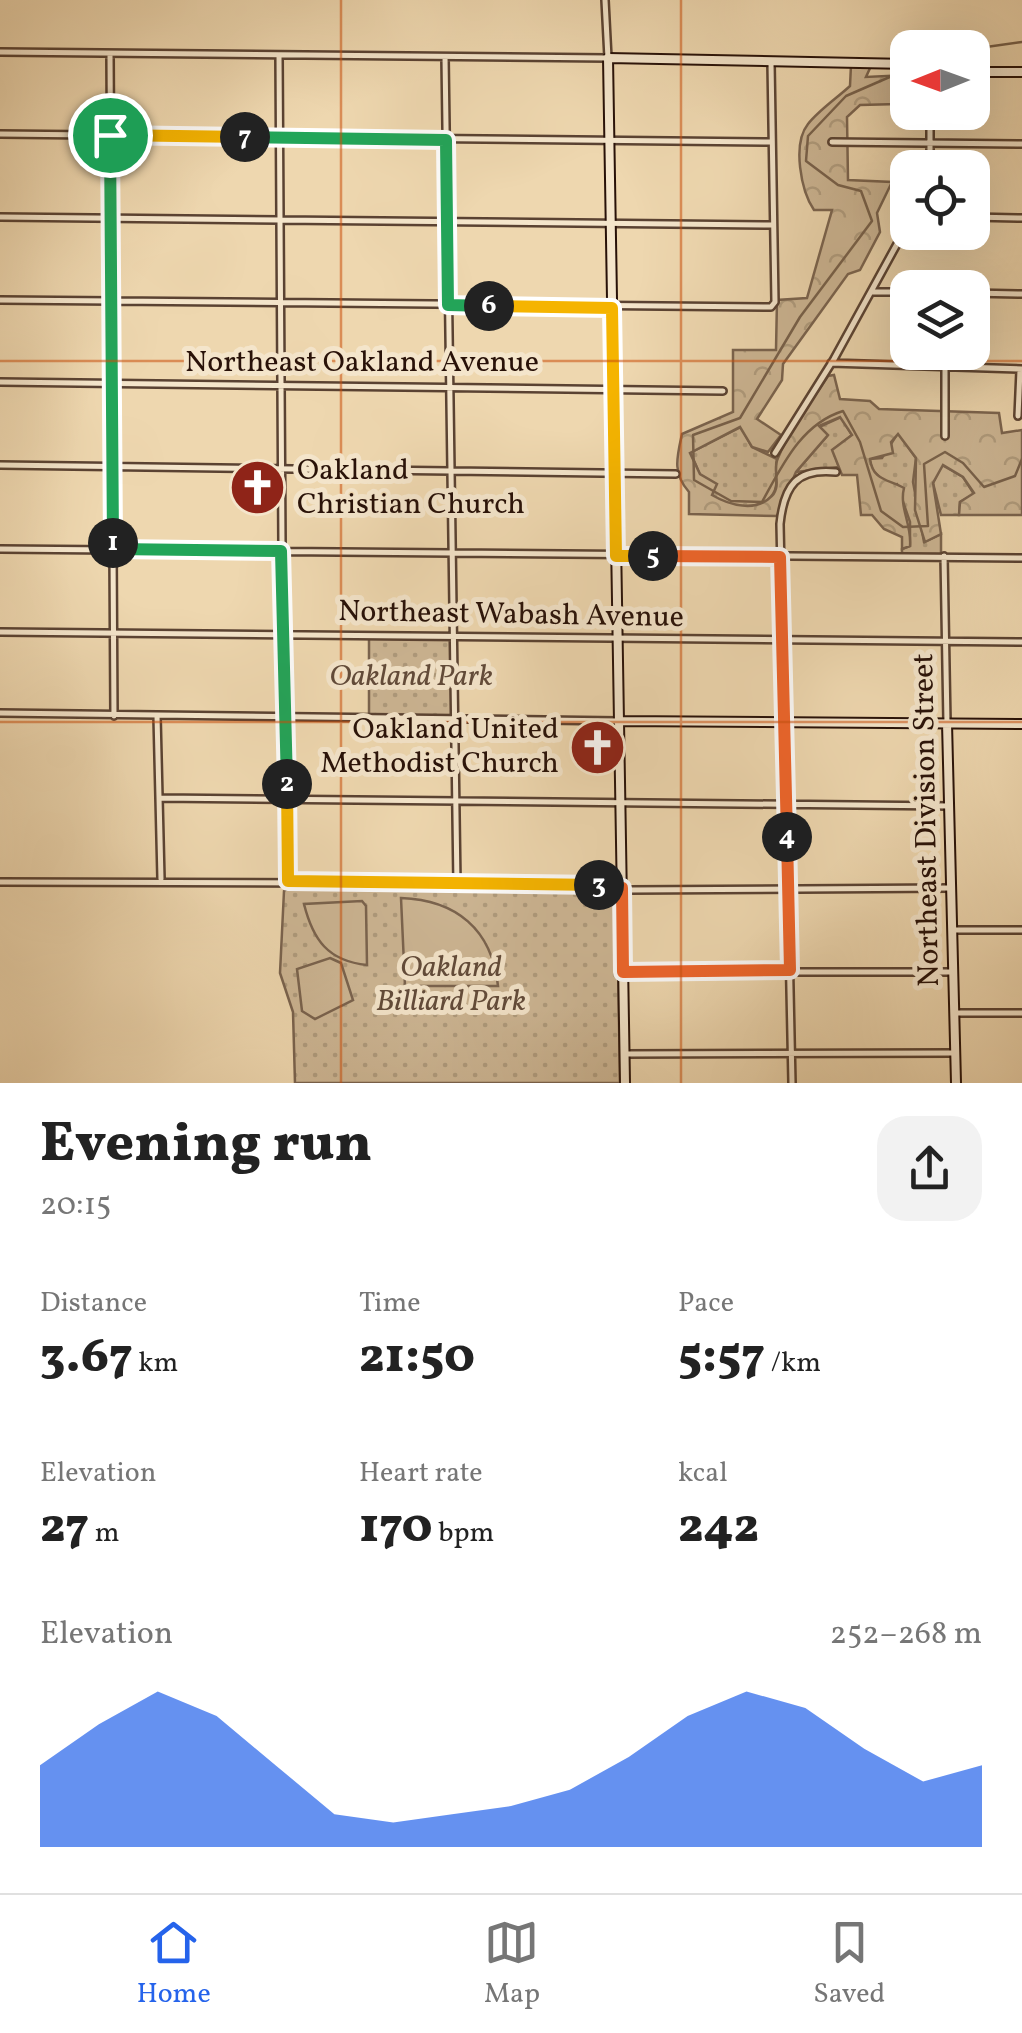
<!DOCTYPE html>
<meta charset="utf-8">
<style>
:root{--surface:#fff;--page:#f2f2f2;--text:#222;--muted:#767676;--line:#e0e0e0;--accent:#2563eb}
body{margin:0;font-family:Vollkorn,serif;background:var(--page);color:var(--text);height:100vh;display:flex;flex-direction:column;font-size:38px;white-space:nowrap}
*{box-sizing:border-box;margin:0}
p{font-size:32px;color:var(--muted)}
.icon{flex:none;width:55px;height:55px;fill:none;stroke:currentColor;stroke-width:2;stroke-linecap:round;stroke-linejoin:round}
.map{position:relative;height:1083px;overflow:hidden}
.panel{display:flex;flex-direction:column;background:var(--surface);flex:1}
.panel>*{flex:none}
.needle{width:65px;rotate:269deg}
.tools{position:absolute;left:890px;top:30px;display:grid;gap:20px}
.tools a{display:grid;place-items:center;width:100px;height:100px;border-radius:20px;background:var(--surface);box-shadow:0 10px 40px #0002;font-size:50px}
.pin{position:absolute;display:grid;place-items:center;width:85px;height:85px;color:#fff;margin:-42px;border:5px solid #fff;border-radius:50%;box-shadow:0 2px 10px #0007}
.km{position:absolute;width:50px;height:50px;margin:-25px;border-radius:50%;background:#222;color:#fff;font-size:28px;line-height:50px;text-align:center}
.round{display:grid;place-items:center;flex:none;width:105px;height:105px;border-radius:30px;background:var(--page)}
.headline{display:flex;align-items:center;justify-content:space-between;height:170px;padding:0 40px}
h1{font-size:55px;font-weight:800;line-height:75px}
.metrics{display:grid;grid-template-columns:repeat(3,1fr);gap:15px;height:170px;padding:10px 40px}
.metrics div{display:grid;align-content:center}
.metrics b{font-size:50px;font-weight:800}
.metrics small{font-size:28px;font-weight:400}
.metrics p{font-size:28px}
.chart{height:280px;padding:20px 40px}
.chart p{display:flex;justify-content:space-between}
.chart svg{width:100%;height:180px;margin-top:10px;fill:var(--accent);opacity:.7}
.dock{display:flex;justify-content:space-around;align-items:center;height:140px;border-top:2px solid var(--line);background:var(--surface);font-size:28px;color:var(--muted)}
.dock a{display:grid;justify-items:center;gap:5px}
.dock .on{color:var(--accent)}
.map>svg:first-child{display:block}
</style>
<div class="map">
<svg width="1022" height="1083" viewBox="0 0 1022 1083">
<defs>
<pattern id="grass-dots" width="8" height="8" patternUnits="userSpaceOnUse" patternTransform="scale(2.5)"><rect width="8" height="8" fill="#ccb593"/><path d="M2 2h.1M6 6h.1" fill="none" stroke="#af9b7d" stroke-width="1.8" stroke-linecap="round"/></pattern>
<pattern id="forest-crowns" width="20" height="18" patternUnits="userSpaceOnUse" patternTransform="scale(2.5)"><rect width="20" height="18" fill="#ccb593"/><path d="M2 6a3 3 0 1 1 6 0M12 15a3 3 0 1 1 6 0" fill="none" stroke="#af9b7d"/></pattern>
</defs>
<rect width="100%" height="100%" fill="#eed7af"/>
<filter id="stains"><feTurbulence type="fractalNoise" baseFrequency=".002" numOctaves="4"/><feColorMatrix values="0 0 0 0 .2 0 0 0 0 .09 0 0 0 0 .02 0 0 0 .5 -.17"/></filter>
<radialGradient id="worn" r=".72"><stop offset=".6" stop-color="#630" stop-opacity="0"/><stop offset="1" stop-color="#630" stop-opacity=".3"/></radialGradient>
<path fill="url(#grass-dots)" stroke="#7a634e" stroke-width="2.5" d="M841,417l11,18 -19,15 6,17 -43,5 31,-36 -8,-9z
M741,427l11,20 25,12c-3,10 2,21 -2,31 -8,22 -48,19 -63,5 -11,-11 -14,-29 -22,-42z
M898,433l18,25 -3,24 11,60 17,-8v20h-39v-5l8,-3v-24l-13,-38 -8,1 -16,-14 -4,-12 13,-1z
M942,465l21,12 11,17 -14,8 -1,13h-18l-8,-32z
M369,636l83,1 1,82 -84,-1z
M290,886l322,3 5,10 3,184h-325l-2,-71 -13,-39 4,-82z"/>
<path fill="url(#forest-crowns)" stroke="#7a634e" stroke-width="2.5" d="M851,65l20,1 -5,11 41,-2v8h-9v21l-38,1 -13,12 1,63 44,2 -15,31 3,19 -20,38 -12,4 -65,90 -1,16 -25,39 24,16 -13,17 -16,-5 -12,-20 -50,26 10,21 17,10 -5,11c17,10 44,18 60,1 10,-11 0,-25 6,-38 12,-29 33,-56 50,-82l6,-1 6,24 30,2 9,8 120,4 3,20 20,-3v85h-63l1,-13 14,-9 -11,-16 -20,-12 -10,18 8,51 -16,8 -10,-32 1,-52 -18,-24 -7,8 2,11 -23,6c3,22 18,20 34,29 -5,20 8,36 6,58l-8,3v-12l-18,-8 -12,-14h-11l-4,-40h-15l-10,-25 20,-15 -12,-18 -21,9 9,9 -32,37 -19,44 -88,-2v-22c-17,-19 -12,-35 -7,-58l51,-22v-62h43l1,-50 30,-2 25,-88h-18c-13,-19 -22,-66 -6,-86 11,-14 29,-26 42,-38z"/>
<path fill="#ccb593" stroke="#7a634e" stroke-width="2.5" d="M401,898c55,2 91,31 97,88h-93z
M362,901l4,5 1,59c-39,-4 -54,-25 -63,-61z
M330,958l11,5 12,37 -38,19 -13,-8 -5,-42z"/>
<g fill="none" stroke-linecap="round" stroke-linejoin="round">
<path stroke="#77604a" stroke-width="2.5" d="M972,49l50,-7
M908,69l-62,27 -38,40 -2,25 32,24 23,6 11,30 -72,96 -60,101 -47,17 1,45 37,21 31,1c20,-36 39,-78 81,-91l17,31 21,69 22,16 25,-1 -4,-62 21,-12 18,11 21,24 31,-11 7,-17"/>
<defs>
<path id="street" d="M0,52l608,6 -3,-58
M110,54l4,662
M279,55l4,656 5,170
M445,57l12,827
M930,112v56
M0,134l772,8
M832,142l190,2
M0,217l773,8
M972,217l50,1
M871,292h37
M972,293l50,1
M0,300l771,7 4,-5 -4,-239
M831,363l191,6
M945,369v67
M0,382l723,9
M1018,416l2,-46
M775,453l59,-94 74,-135
M0,465l676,9
M0,549l1022,9
M944,556l3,167
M0,632l1022,10
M0,713l619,8
M157,716l4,163
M159,798l790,8
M0,882l596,2 33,6 321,-2
M952,930h70
M623,972h330
M955,1013h67
M624,1054l331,-1
M792,1083l-12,-559c4,-39 17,-56 56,-52"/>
<path id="secondary" d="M972,72h50
M619,721l403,3
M947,723l9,360
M625,1083l-17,-1025 300,6"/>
</defs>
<use href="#street" stroke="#5a4232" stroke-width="10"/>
<use href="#secondary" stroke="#281108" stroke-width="12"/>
<use href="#street" stroke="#f4e5cb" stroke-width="5"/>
<use href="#secondary" stroke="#f4e5cb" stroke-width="8"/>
</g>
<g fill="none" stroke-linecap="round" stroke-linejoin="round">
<defs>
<path id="split-1" d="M110,135l3,408"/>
<path id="split-2" d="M113,543v6l168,2 6,233"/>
<path id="split-3" d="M287,784l1,97 311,4"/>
<path id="split-4" d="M599,885l23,3 1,84 167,-2 -3,-133"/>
<path id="split-5" d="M653,556l127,1 7,280"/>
<path id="split-6" d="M489,306l123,2 4,248h37"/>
<path id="split-7" d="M245,137l201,3 2,165 41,1"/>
<path id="split-8" d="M110,135l135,2"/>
</defs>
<use href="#split-1" stroke="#fff" stroke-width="20"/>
<use href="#split-2" stroke="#fff" stroke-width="20"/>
<use href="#split-3" stroke="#fff" stroke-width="20"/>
<use href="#split-4" stroke="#fff" stroke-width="20"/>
<use href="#split-5" stroke="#fff" stroke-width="20"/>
<use href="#split-6" stroke="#fff" stroke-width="20"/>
<use href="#split-7" stroke="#fff" stroke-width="20"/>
<use href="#split-8" stroke="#fff" stroke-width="20"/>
<use href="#split-1" stroke="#22a559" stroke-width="12"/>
<use href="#split-2" stroke="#22a559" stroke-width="12"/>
<use href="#split-3" stroke="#f5b400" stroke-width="12"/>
<use href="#split-4" stroke="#f0652b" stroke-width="12"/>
<use href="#split-5" stroke="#f0652b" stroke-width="12"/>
<use href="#split-6" stroke="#f5b400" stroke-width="12"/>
<use href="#split-7" stroke="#22a559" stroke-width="12"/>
<use href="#split-8" stroke="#f5b400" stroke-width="12"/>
</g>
<path fill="none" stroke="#cb4e0b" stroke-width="2.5" stroke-opacity="0.55" d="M341,0v1083M681,0v1083M0,361h1022M0,722h1022"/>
<defs>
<symbol id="church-disc" viewBox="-11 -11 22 22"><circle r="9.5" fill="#8f2418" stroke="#f4e5cb"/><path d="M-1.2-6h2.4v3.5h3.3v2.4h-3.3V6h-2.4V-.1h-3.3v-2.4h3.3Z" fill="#fff"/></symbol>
</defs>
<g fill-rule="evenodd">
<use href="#church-disc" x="226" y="456" width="63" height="63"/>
<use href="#church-disc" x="566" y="716" width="63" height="63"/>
</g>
<g text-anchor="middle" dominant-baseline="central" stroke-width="10" stroke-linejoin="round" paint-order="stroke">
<g font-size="30" fill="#281108" stroke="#f4e5cb">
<text x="362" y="363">Northeast Oakland Avenue</text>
<text transform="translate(511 615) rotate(1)">Northeast Wabash Avenue</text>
<text transform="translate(927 820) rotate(-91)">Northeast Division Street</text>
</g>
<g font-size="30" fill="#281108" stroke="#f4e5cb" text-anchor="start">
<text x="297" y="471">Oakland<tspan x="297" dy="34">Christian Church</tspan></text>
<text x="559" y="730" text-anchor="end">Oakland United<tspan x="559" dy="34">Methodist Church</tspan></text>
</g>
<g font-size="30" font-style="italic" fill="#614a39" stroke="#f4e5cb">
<text x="411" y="677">Oakland Park</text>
<text x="451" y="968">Oakland<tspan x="451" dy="34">Billiard Park</tspan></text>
</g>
</g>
<rect width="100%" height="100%" filter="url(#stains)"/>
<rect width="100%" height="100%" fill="url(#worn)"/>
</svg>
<div class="tools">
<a><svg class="needle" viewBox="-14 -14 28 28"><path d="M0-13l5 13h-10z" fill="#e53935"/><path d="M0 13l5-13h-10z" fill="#767676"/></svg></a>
<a><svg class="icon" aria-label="locate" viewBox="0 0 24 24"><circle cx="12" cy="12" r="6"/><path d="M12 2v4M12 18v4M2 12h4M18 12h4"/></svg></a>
<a><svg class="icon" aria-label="layers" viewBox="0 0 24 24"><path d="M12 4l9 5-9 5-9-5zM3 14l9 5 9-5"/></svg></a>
</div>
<div class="pin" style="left:110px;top:135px;background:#1e9e55"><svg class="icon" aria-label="arrive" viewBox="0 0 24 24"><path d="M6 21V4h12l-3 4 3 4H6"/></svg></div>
<b class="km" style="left:113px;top:543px">1</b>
<b class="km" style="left:287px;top:784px">2</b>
<b class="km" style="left:599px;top:885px">3</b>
<b class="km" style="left:787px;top:837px">4</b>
<b class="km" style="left:653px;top:556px">5</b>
<b class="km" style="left:489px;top:306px">6</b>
<b class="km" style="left:245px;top:137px">7</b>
</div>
<section class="panel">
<div class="headline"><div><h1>Evening run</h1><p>20:15</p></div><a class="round"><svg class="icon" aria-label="share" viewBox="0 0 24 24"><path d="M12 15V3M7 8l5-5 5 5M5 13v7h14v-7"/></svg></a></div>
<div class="metrics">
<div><p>Distance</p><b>3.67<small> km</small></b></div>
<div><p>Time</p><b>21:50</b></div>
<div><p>Pace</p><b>5:57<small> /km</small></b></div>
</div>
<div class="metrics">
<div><p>Elevation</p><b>27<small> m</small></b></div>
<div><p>Heart rate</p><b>170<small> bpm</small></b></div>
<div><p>kcal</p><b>242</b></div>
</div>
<div class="chart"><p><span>Elevation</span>252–268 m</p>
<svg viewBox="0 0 160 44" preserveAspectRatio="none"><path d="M0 44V24L10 14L20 6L30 12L40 24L50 36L60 38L70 36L80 34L90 30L100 22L110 12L120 6L130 10L140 20L150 28L160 24V44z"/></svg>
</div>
</section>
<nav class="dock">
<a class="on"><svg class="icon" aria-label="home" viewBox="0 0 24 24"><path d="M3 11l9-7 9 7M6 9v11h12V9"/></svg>Home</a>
<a><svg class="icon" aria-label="map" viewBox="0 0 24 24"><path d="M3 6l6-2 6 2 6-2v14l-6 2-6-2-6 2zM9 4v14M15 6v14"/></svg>Map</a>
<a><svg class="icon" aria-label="saved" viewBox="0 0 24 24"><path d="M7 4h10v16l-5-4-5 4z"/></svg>Saved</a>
</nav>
